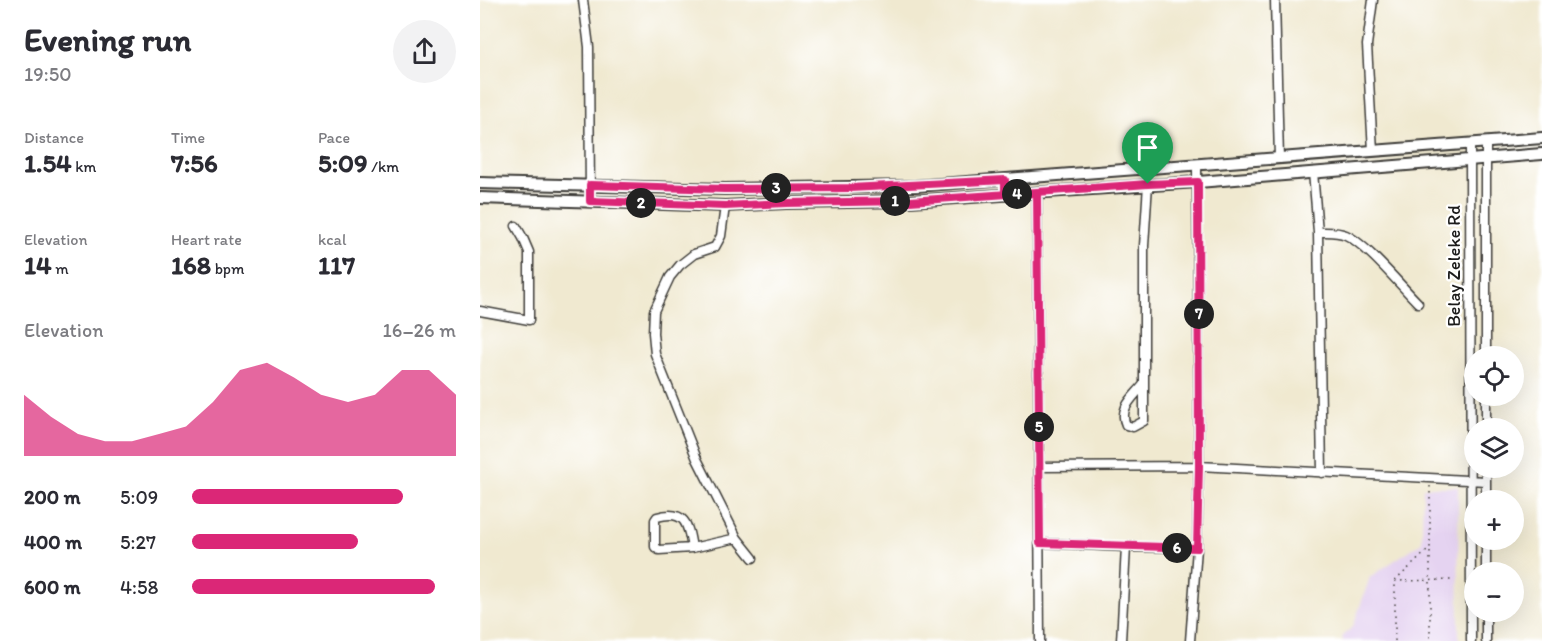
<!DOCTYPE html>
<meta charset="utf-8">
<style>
:root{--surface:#fff;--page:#f2f2f3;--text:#2b2b33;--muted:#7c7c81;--accent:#db2777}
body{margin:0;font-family:Itim,sans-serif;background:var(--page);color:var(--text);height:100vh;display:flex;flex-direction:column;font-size:22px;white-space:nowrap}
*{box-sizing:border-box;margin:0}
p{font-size:20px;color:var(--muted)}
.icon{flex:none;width:33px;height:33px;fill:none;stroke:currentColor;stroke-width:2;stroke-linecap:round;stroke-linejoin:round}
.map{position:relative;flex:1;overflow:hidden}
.drawer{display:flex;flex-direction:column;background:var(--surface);width:480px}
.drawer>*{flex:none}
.buttons{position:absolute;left:984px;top:346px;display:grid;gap:12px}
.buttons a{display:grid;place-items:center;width:60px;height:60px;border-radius:50%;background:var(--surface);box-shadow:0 6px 24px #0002;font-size:30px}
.pin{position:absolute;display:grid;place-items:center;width:51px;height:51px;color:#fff;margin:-62px -26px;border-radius:50% 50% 50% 0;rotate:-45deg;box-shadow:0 0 6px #0007}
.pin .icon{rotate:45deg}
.km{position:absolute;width:30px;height:30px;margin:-15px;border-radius:50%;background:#222;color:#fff;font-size:16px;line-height:30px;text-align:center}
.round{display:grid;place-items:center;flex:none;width:63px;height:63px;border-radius:32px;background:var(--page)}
.summary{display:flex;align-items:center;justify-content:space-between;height:102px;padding:0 24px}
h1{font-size:33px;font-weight:700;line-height:45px}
.metrics{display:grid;grid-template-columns:repeat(3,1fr);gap:9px;height:102px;padding:6px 24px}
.metrics div{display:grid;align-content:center}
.metrics b{font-size:26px;font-weight:700}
.metrics small{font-size:16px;font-weight:400}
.metrics p{font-size:16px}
.chart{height:168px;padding:12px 24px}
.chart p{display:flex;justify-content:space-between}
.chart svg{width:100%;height:108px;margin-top:6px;fill:var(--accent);opacity:.7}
ul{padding:0 24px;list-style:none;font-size:20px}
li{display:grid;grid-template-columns:96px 72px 1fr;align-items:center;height:45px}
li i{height:15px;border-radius:8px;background:var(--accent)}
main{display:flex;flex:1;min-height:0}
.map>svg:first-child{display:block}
</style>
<main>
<section class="drawer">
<div class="summary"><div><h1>Evening run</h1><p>19:50</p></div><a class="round"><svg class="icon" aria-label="share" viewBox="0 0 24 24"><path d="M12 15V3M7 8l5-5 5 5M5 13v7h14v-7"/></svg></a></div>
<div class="metrics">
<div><p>Distance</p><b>1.54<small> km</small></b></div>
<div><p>Time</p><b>7:56</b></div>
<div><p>Pace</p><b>5:09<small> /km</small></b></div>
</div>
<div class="metrics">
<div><p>Elevation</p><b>14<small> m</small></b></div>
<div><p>Heart rate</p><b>168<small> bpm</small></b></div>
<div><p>kcal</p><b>117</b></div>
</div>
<div class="chart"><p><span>Elevation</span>16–26 m</p>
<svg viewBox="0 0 160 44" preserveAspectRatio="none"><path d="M0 44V19L10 28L20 35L30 38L40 38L50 35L60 32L70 22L80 9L90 6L100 12L110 19L120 22L130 19L140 9L150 9L160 19V44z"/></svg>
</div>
<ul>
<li><b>200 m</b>5:09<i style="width:80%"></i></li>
<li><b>400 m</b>5:27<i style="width:63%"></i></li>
<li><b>600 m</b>4:58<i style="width:92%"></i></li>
</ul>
</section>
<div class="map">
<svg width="1062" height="641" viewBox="0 0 1062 641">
<rect width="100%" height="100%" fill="#fff"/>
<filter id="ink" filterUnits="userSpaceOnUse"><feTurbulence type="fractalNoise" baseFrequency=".0167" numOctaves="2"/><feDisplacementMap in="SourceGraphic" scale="12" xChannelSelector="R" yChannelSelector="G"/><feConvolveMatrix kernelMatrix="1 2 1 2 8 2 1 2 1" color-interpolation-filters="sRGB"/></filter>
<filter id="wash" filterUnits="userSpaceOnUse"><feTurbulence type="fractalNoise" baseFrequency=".008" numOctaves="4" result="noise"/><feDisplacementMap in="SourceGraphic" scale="24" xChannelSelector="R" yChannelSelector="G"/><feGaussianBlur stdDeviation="1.35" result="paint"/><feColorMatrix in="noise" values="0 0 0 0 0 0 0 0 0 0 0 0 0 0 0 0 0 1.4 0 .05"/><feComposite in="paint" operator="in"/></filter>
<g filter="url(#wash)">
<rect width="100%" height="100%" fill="#f0e9d0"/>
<path fill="#e5d3f1" d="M943,487h35l1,154h-116l-1,-4 11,-10 17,-50 52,-35z"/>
</g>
<g filter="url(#ink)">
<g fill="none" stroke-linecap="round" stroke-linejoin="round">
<defs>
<path id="minor" d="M103,0l6,47 1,154
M795,0l4,159
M893,0l-6,45 6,106
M1006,142v215
M990,143l1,498
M833,172l5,60 4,241
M557,193l3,448
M245,206l-4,30 -6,11 -21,7 -14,11 -10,12 -16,34 -1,22 2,21 42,105 40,79 16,20
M838,232c10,0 19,-1 28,3 20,9 55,51 72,68
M0,311l49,9v-68l-6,-14 -7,-12
M664,384v-138l4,-62
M664,384v37l-11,6 -7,-2c-8,-17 8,-28 18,-41z
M1006,429v-33
M559,467l160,-1 287,15
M1006,501v-33
M560,543l86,4
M212,548c-4,-24 -7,-39 -35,-31l-2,3v27l4,3 33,-2 45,-10
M1006,573v-33
M641,641l5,-94 71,1
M710,641l7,-93 2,-82 -2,-301
M1006,641v-29"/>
<path id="major" d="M0,183l245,6 190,-3 627,-48
M0,198l245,8 61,-3 124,-2 288,-19 344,-28"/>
</defs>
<use href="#minor" stroke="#3c3b37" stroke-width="11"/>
<use href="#major" stroke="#3c3b37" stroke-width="14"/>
<path stroke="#3c3b37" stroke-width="1.5" stroke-dasharray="1.5 4.5" stroke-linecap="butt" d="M950,486v155
M915,581l58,-1
M915,641v-60l34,-32"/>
<use href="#minor" stroke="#fff" stroke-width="8"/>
<use href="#major" stroke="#fff" stroke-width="10"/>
</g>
</g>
<g fill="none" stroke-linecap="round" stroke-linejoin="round" filter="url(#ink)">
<defs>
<path id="route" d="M668,184l-238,17 -124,2 -61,3 -135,-5v-16l134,4 126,-1 155,-8v14l32,-1 3,350 157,5 2,-82 -1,-284 -50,2"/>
</defs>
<use href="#route" stroke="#fff" stroke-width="12"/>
<use href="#route" stroke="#db2777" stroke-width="8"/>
</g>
<g text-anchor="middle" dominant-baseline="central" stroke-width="4.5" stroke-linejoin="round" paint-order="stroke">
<g font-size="18" fill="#1c1c1c" stroke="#fff">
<text transform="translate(974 266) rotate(-90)">Belay Zeleke Rd</text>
</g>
</g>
</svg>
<div class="buttons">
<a><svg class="icon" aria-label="locate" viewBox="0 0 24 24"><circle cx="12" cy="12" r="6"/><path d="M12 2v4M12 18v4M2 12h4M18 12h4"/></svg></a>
<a><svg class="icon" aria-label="layers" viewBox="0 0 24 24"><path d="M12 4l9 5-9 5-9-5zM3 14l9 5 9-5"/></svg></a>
<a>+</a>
<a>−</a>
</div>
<div class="pin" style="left:668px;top:184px;background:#1e9e55"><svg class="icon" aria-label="arrive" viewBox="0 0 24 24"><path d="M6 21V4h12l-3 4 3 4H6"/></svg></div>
<b class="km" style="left:415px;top:201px">1</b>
<b class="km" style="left:161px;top:203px">2</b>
<b class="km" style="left:296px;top:188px">3</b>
<b class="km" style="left:537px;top:194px">4</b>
<b class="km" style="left:559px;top:427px">5</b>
<b class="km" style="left:697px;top:548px">6</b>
<b class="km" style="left:719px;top:314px">7</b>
</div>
</main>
